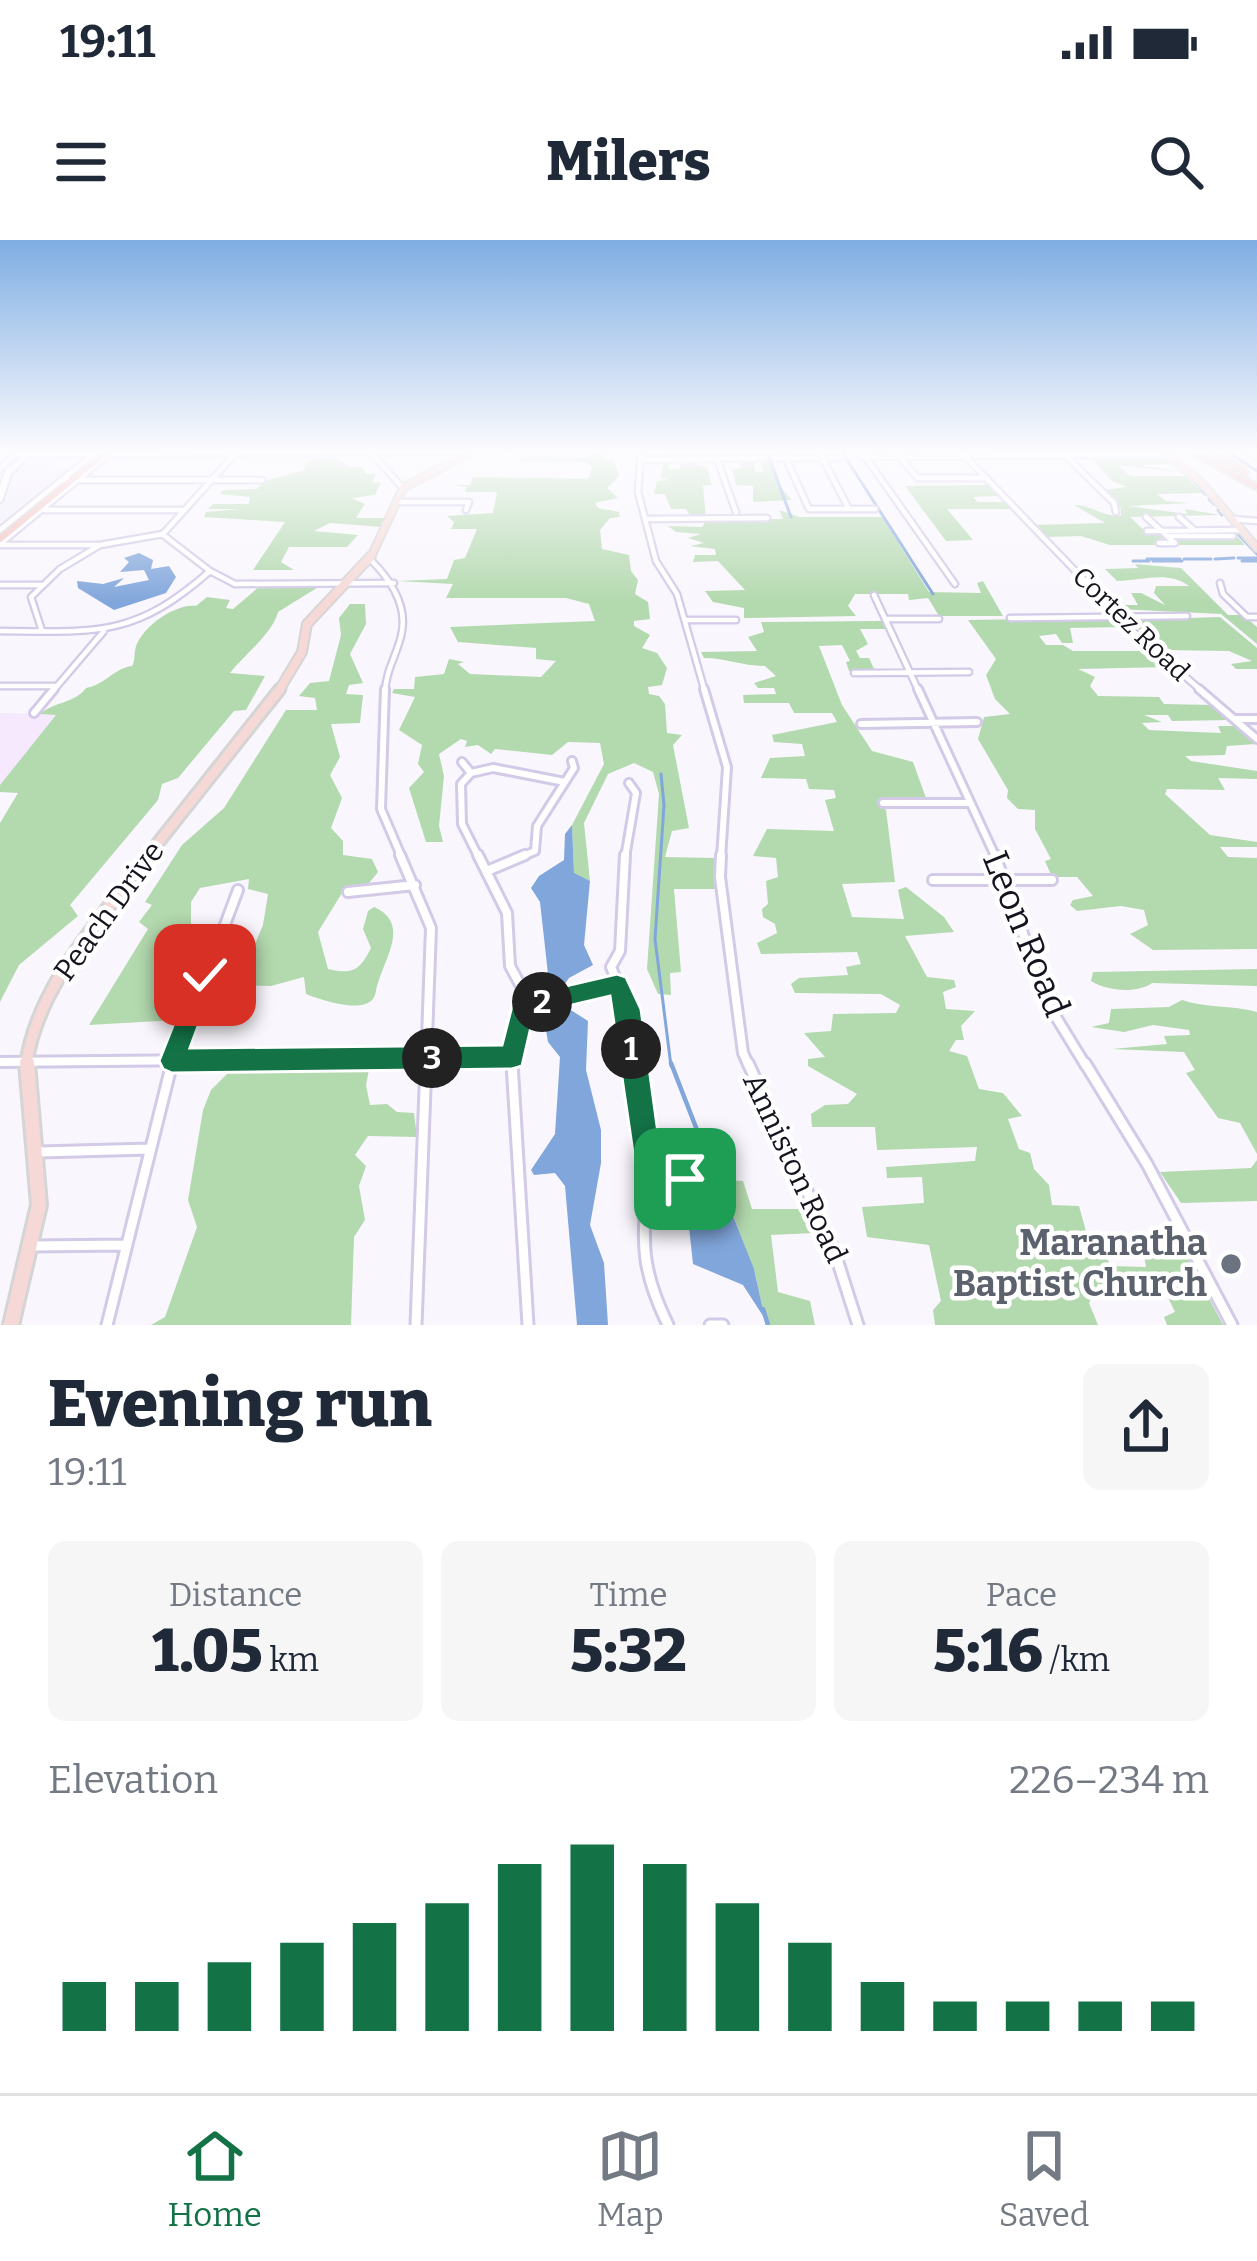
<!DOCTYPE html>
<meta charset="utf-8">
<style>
:root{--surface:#fff;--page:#f6f6f7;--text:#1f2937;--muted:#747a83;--line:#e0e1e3;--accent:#147247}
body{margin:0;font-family:Bitter,serif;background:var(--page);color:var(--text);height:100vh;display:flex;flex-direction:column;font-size:45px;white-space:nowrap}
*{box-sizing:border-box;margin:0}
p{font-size:39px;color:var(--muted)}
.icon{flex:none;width:66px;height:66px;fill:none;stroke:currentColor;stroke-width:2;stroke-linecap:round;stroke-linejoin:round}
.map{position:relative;height:1085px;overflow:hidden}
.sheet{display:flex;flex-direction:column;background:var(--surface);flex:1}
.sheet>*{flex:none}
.pin{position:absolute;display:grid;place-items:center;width:102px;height:102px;color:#fff;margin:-51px;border-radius:24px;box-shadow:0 6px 18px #0006}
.km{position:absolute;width:60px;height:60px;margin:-30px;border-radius:50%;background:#222;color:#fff;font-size:33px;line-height:60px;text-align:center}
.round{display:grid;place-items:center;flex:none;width:126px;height:126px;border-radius:18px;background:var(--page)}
.summary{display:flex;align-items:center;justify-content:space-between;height:204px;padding:0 48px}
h1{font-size:66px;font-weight:800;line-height:90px}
.figures{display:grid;grid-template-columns:repeat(3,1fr);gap:18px;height:204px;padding:12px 48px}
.figures div{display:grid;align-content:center;border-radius:18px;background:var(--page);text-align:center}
.figures b{font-size:60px;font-weight:800}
.figures small{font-size:33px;font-weight:400}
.figures p{font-size:33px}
.chart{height:336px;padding:24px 48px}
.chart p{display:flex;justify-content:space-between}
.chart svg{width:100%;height:216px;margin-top:12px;stroke:var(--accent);stroke-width:6}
.status{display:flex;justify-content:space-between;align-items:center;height:84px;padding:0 60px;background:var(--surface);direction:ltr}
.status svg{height:33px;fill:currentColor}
header{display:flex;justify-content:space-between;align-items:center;height:156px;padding:0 48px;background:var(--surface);font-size:54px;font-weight:800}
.tabs{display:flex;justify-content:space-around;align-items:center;height:168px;border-top:3px solid var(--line);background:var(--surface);font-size:33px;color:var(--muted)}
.tabs a{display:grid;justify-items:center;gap:6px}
.tabs .selected{color:var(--accent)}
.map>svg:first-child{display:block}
</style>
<div class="status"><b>19:11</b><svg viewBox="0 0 49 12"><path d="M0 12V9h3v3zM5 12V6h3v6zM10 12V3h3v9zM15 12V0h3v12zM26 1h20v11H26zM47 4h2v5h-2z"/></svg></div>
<header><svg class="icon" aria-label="menu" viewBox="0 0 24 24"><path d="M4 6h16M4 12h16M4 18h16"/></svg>Milers<svg class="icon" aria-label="search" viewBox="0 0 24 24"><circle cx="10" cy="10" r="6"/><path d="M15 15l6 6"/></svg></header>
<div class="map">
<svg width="1257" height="1085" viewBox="0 0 1257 1085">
<rect width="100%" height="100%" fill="#f9f7fd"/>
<path fill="#f1edfc" d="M30,215h37l-16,12 23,1 -65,53h-9v-18l10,-14v-11z"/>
<path fill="#f6e9fd" d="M0,473l57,1 -57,71z"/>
<path fill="#b3d9ae" d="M593,212h15l-5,7 11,1 5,16 -12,12 11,10 -23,5 3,5 21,4 1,5 -10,1 -10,12 2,19 27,6 2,16 7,9 -3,14 13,8 2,17 -16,2v5l16,9 -8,13 15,5 10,15 -5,17 -14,2 1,7 10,2 6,8 2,29 15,2 -9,10 16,83 -17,3 -7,26 50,1v31h-41l7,83 -11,1 1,22 -13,-1 -11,-25 12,-175 -6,-22 -19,-9 -26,11 -24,49 6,58 -16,-7 -2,-49 32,-61 -4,-21 -32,-1 -16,13 -57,-6 -4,5 -13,-9 -13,2 2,-6 -6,-2 -22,15 5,22 -5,50 4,16h-17l-17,-54 15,-16 -6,-8 4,-19 -23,-15 16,-33 -23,-4 2,-4h20l1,-12 29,-3 5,-15 15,3 -6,2 12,10 71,3 15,-16 -20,-2v-11l-78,-6 -8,-15 145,-6 -6,-17 -23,-6h-120l7,-14 -56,-3 50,-2 7,-19 11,-2 12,-29h-26l3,-7 -7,-6 46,-3 4,-21h-32l2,-5 -13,-2h16l3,-8 115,2 4,-12 -5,-5 -71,-1 12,-5 62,2z
M735,212h19l1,20h8l-4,-12 14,2 8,26 11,12 -39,2v-16l-17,-1 -4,-16 9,-1 -3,-9 7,-1v-5z
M335,216l14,11h13l4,7h10l-4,9 9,-1 -6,13 -24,3 14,6 -9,14h31l-5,9 -52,-4 -16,8 44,4 -11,12h-58l-8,15 13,8h-41l32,-48 -81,-5 2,-5 34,-3h-32l5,-5h36l1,-7 -30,-3 3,-4 34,-1 7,-8 44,-12h-5l6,-9z
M1161,216l10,8 -31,1 41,7 -63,-7 12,11h56l16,17 -45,1 9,7 24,2 -62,3 59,8 -2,-5 35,6 -90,2 19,18 86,-1 10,11h-135l-29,-9 -35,1 -11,-12 70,-2 -31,-18c16,-1 26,11 47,11v-8l-18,-18 24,-3 -15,-6 -21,-23z
M664,221h5v9l11,-2 1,-7 26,6 5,18 -9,1 3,31h-15l-5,-8h-15l-6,-15h-11l3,-13 11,-1 -7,-2z
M991,245l7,11 -25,1 5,5h29l6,7h-66l26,31 -27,1 -41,-55z
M779,270l21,7h82l47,75 52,1 -4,-10 6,-2 20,35h-64l-11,-18 -19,2 -1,-6h-53l-7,12 8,10 -112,2v-10l-31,-6 -8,-11 40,-1 -27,-29 -25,1 2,-7h21l-1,-6 -25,-3 14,-3 -16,-5 13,-4 -25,-2 -8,-6 34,1 5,-8h76z
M1135,324l46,4 47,47h15l14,12v17l-36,-30 -102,-5 -4,-4h23l-7,-12h10l24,12 -11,-12 2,-7h33c-22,-16 -47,-5 -72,-5l-12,-12 33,-1z
M260,346h60l-42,26c-5,21 -34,43 -48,61l35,3 -19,34 -12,1 -56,67 -16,6 -4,16 -88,105 8,11 -59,49 -19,37v-179l18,-30 -18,-1v-7l56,-70 -16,-1c15,-13 34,-10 46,-26 19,-3 28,-20 46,-22 3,-5 2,-10 3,-15 3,-22 40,-48 61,-45l11,-9 23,3 -4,8 7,1z
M350,364h15l1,20 -16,30 13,29 -14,2 -3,9 17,1 -3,28 -29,1 9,33 -10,18 12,23 -11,30 12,13v14l29,4 6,13 -13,16 -23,5 -24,39 10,37c25,6 32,1 43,-21l-8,-19 5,-18 6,-4c36,16 12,49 4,76 -3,7 -1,13 -7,18 -13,11 -50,-1 -65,-7l-2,-17 -33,9 -33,-1 25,-60 5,-31 -20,-5 1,-10 -49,9 -9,14v25l7,5c-11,22 -28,37 -42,59l32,4 -11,25 -88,5 59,-96 -9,-7 13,-17 -7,-3 37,-57 42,-37 62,-98h31l-2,-12 -16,-2 11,-13 19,-2 12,-46 -2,-17z
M1220,377l37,31v21h-21l-5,-5 21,-3 -23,-10 -68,-1 -32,-30z
M1115,378l9,9 -54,1 3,15h-11l-6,-9 -17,2 7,9h17l10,6h77l18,16 -90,2 17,8 -5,9 8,10 61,1 5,7 48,1 18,15 -58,1 -4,-6h-24l18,7 -20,1 7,7 72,3 -3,-7h17l21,18 -29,2 -2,9 -40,1 6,5 66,10v8l-39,-1 7,12 -58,-1 -2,5 45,41 47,7v5h-37l8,10 29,1v91l-104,1 -23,-16 18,-9 -4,-15 -23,-4 -44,5 -7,-6 3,-5 20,-4 -16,-19h-25l-7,-16 6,-2 -16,-30v-19l-17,-1 -11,-11 1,-8 -30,-51 6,-22 26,-3 -15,-15 -9,-24 10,-16 -28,-39z
M882,381l5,8h-27l8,15 -12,7 4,7h9l6,13h-26l-3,-9 4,-1 -8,-16 -23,1 23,59 30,46 41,11 13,36 -48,1 8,11 9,72 -53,2 10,33 52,2 -6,-29 8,-3 38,30 10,15 -49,4 22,41 27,3 2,7 -13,5 3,17 29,2 -14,15 3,14h-8l-7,11 18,5 12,33 24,4 19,23 -14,3 11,30 11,4 4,16 15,16 3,20 27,1 7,25 10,6 15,29 35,1 -3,-17 38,-5 42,80h-56l-3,-8 11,-5 -11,-23 -66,-5 -9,19 9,22h-163l-2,-15 8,-9 -12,-56 -62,-8 -5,-30 62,-4 -2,-26 -35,1 -1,-11 89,-6 2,-14 -100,3 -2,-23h-63l-1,-13 14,-9 23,-1 9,-10 -49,-28v-7l17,-2 -21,-24 27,-2 2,-17 63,-1 4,-8 -19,-11 -86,-1 -4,-9 8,-6 49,-3 -2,-8 15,-3 -4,-12 -96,2 -4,-11 20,-10 -2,-9 -12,-7 -1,-8 6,-5 -2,-23 12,-4 -2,-19 -23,-2 14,-27 67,2 -9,-31 11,-2 -2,-8 -25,-1 -3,-10 -45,-1 9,-20 35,-2 -3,-12 -28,-2 -2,-7 65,-13 -5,-9h-38l-5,-10h-45l-1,-8 33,-1 -2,-6h-16l-4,-5 22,-7 -11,-10c-23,0 -39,-8 -61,-8l-3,-6 56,-1 -9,-14 16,-5 -3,-10z
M1257,729v17l-105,-3c-15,11 -46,8 -61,-2l2,-9z
M1182,760c23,8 50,5 75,12v142l-17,-31 -22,-5 -32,-45 9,-3 -11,-18 -72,-3 55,-5 -3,-8 26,-1 -1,-5 -36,-5 -29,7 -33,-5 18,-4 2,-14 58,-2z
M370,824l-4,21 4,20 17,-1 10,8 17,1 3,24 -49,-1 -13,19 11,11 -7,20 6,34 -11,17 -3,88h-200l14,-8 32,-90 -9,-27 15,-90 8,-20 19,-19z
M1257,920v41l-76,2 -21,-31 91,-4z
M720,940l23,1 9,28h55l7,24 -43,2 7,57 32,9 5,24h-49l-11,-52z"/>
<path fill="#81a6db" d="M139,313l14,7 -2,9 18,-3 7,11 -10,16 -52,17 -36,-22 -1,-7 26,3 21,-6 -10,9 35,-7 -5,-10 -24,2 9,-10 -5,-4z
M572,585l2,48 16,8 -6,64 9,20 -24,13 -9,13 -10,1 -10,-90 -9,-14 8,-12 25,-16 1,-26z
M563,765l25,16 -2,49 15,60v33l-11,62 14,38 4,62h-31l-12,-139 -10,-13 -21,2 -3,-5 24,-36 5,-77 -12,-15 -3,-18 11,-18z
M724,967l6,1 24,61 11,50 -22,-34 -50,-21 -4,-37 29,-12z"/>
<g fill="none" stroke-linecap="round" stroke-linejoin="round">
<path stroke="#81a6db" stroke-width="3" d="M767,212l24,65
M842,212l91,142
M1228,212l29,19
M1191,237l14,17
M1209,259l5,5
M1218,270l4,5
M1236,292l21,22
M1238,318h19
M1147,319h33
M1184,319h27
M1215,319l19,-1
M1133,321h16
M1153,321h29
M1242,321h15
M661,534l3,31 -9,134 16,127"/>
<path stroke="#81a6db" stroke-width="4.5" d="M671,823l57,147
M763,1069l5,16"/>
<defs>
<path id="minor-far3" d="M641,212l-3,40 18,69 21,33 28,98
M783,212l26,57h66
M819,212l30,57
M862,212l93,132
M895,212l23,26h69
M961,212l175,182 67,58
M1249,212l8,5
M15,214l451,-2
M372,214l31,34
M1065,215l49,48 2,9
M861,217l311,-3
M775,218h65
M717,219l19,53
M641,220l123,-2
M0,229l15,-15
M62,240h200
M0,252l9,-24
M0,260l9,-27 19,-19
M396,262h73l-3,8
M44,270h141
M1146,277l29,26h-16
M1179,277l14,12
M646,279l121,-1
M1232,279l25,2
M0,290l95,-77
M1147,291l94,-1
M1168,296h65
M0,304l104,-86
M0,305h98
M370,319c20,20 39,47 31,77 -5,21 -15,34 -16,56
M210,331l25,13 159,-1
M1220,343l3,11 24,23h10
M0,345h43
M874,355l45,97
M1010,378l177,-2
M885,379h54
M685,380h51
M0,391c96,1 134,7 210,-60l-48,-37
M42,391l-11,-34 29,-28 40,-24 63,-11 72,-80
M854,433l115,-1
M0,446h56
M52,452l52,-61"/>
<path id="minor-far2" d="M385,449l-4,120 21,49
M704,449l23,78 -6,91
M918,449l78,169
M1199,449l58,50
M34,473l20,-24
M1237,479h20
M861,484l116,-2
M462,522l9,11
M471,533l-10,11 1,40 17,34
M471,533l22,-5 72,14
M883,563h87
M518,618l17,-7 2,-25 37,-58 -2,-7
M625,618l11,-65 -7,-10"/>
<path id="minor-far1" d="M400,615l31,73 -5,138
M478,615l29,58 3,53 14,26 -11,74
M625,615l-5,96 -9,16 17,42 8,57
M721,615l-1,22 23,176 6,13
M995,615l53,149 38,62
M487,631l38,-16
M933,640h119
M348,652l67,-7
M523,766l94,-22
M0,822l512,-5
M172,826l66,-176"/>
<path id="minor" d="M512,823l16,262
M635,823c4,28 11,57 12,86 3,78 -17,98 21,176
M748,823l86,187 24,75
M1085,823l62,101 85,161
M39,912l111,-3
M696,929l-3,10h-8l2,-9z
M649,937l36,2
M33,1006l93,-1
M107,1085l65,-262
M416,1085l10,-262
M710,1085h13"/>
<path id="major-far4" d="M1164,212l37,30 56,66
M370,319l33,-71 68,-36"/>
<path id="major-far3" d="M278,452l24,-40 5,-28 64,-68"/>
<path id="major-far2" d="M146,618l134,-169"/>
<path id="major-far1" d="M26,826c10,-80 76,-147 122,-211"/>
<path id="major" d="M11,1085l28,-120 -12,-142"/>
<path id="highway" d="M1194,212l61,34
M1215,212l30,20
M0,299l106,-87"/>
</defs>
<use href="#minor-far3" stroke="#d2cae7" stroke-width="9"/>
<use href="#minor-far2" stroke="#d2cae7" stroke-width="12"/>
<use href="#minor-far1" stroke="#d2cae7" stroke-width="14"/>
<use href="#minor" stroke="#d2cae7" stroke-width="15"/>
<use href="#major-far4" stroke="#d5d5d6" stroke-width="10"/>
<use href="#major-far3" stroke="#d5d5d6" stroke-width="12"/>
<use href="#major-far2" stroke="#d5d5d6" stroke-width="15"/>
<use href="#major-far1" stroke="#d5d5d6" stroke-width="16"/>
<use href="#major" stroke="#d5d5d6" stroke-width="20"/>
<use href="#highway" stroke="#d5d5d6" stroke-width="10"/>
<use href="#minor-far3" stroke="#fff" stroke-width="4.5"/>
<use href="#minor-far2" stroke="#fff" stroke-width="6"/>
<use href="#minor-far1" stroke="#fff" stroke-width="8"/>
<use href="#minor" stroke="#fff" stroke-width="9"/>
<use href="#major-far4" stroke="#f6d9d6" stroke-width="6"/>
<use href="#major-far3" stroke="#f6d9d6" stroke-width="8"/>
<use href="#major-far2" stroke="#f6d9d6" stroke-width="9"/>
<use href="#major-far1" stroke="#f6d9d6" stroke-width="10"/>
<use href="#major" stroke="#f6d9d6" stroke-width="14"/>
<use href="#highway" stroke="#f0bfbb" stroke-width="6"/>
</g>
<linearGradient id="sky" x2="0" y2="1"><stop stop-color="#7faee3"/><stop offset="0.58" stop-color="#fcfbfe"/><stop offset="1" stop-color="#fcfbfe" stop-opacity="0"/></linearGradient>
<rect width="1257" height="363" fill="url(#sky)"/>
<path fill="#147247" stroke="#fff" stroke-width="3" d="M205,725l12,10 -27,73 312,-3 12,-47 103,-24 9,3 15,32 21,153 34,6 4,11 -4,10 -11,5 -47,-7 -28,-191 -76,18 -12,52 -10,3 -340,4 -9,-4 -4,-8 34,-86z"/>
<circle fill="#6b7280" stroke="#fff" stroke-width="4.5" cx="1231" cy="1024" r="12"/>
<g text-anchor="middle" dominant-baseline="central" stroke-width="9" stroke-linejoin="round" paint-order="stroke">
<g font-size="27" fill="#16131e" stroke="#fff">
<text transform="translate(1131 384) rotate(44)">Cortez Road</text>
</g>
<g font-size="30" fill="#16131e" stroke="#fff">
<text transform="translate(109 671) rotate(-54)">Peach Drive</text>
<text transform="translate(795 928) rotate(65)">Anniston Road</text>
</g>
<g font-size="36" fill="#16131e" stroke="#fff">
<text transform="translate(1026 694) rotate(68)">Leon Road</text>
</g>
<g font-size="36" font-weight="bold" fill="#5b616d" stroke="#fff" text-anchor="end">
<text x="1207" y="1003">Maranatha<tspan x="1207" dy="41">Baptist Church</tspan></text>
</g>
</g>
</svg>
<div class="pin" style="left:685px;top:939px;background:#1e9e55"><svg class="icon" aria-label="arrive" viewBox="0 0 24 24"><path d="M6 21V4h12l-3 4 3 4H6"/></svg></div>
<div class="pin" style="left:205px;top:735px;background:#d93025"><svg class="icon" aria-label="check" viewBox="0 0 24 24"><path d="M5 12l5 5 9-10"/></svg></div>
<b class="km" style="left:631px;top:809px">1</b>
<b class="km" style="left:542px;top:762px">2</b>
<b class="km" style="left:432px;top:818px">3</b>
</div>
<section class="sheet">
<div class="summary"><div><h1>Evening run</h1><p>19:11</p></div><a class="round"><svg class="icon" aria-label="share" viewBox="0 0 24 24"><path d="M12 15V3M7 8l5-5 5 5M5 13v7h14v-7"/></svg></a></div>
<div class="figures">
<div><p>Distance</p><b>1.05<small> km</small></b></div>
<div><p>Time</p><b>5:32</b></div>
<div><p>Pace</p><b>5:16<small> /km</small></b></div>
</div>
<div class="chart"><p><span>Elevation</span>226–234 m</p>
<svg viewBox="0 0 160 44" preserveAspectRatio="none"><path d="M5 44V34M15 44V34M25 44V30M35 44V26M45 44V22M55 44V18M65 44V10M75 44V6M85 44V10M95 44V18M105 44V26M115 44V34M125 44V38M135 44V38M145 44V38M155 44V38"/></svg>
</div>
</section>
<nav class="tabs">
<a class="selected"><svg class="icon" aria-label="home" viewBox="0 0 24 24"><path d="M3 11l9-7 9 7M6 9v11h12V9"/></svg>Home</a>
<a><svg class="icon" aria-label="map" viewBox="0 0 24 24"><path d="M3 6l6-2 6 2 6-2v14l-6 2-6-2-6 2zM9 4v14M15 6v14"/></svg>Map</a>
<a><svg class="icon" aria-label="saved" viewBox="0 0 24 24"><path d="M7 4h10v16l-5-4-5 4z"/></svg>Saved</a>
</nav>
